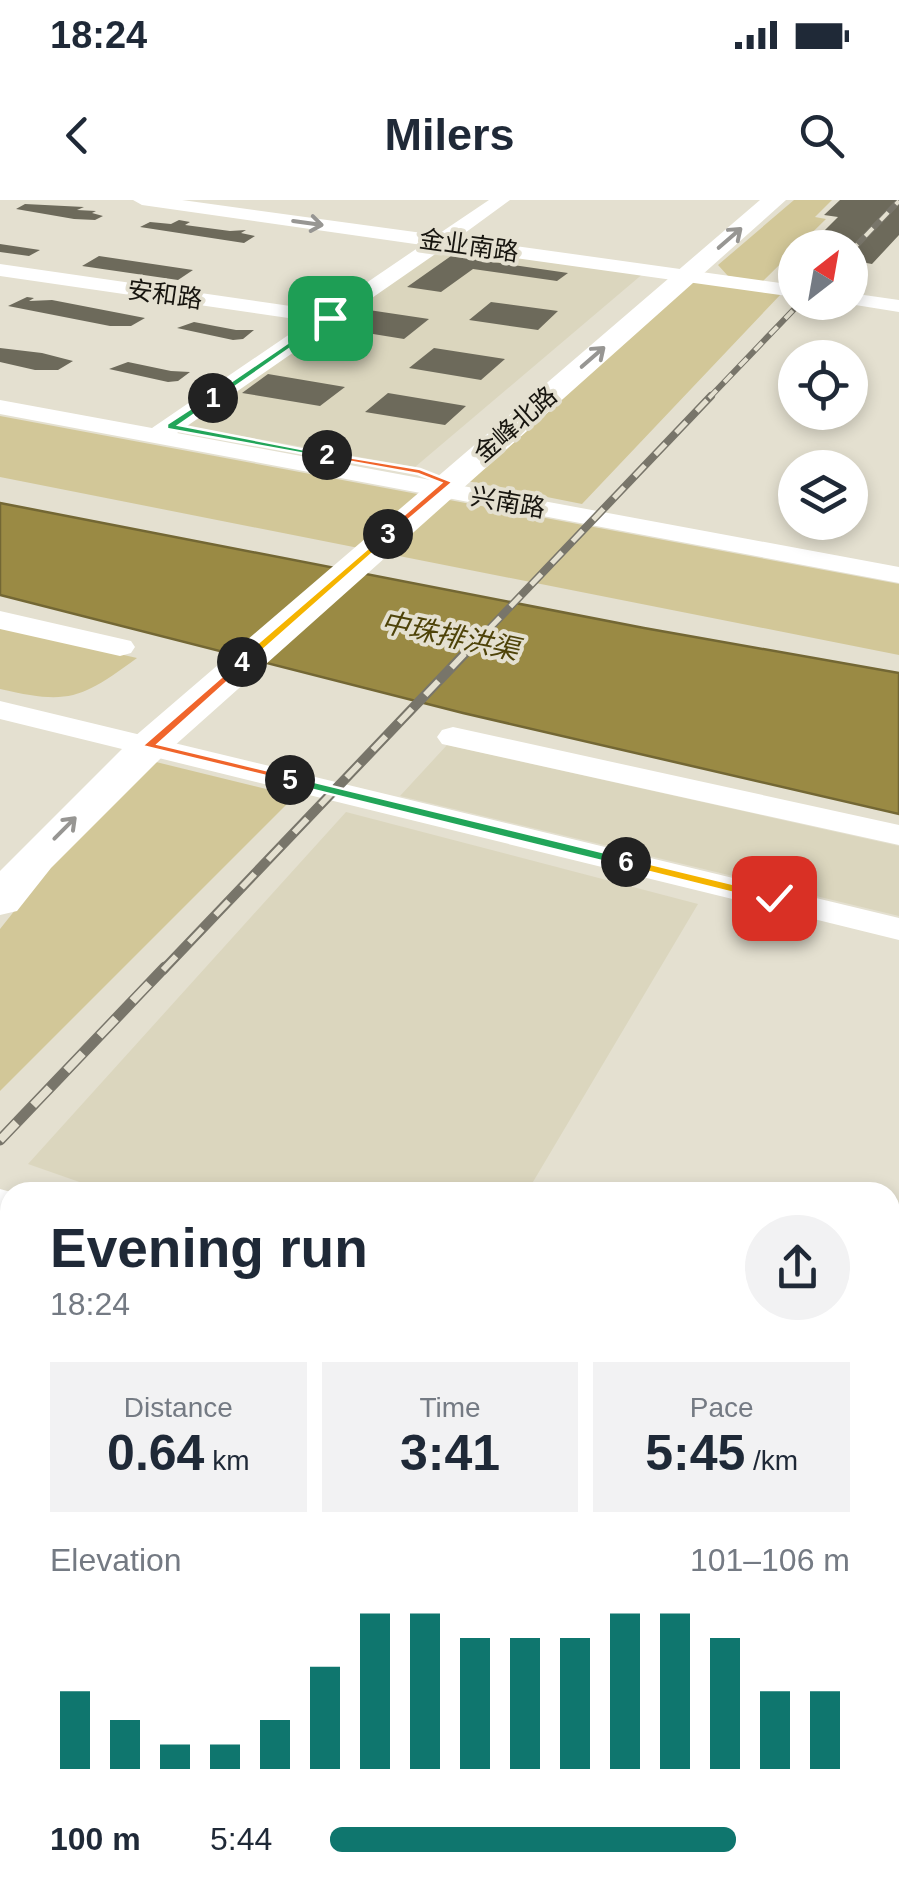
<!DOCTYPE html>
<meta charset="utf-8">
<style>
:root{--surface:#fff;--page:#f2f2f3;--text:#1f2937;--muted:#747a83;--accent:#0f766e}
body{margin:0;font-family:Helvetica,"Noto Sans SC",sans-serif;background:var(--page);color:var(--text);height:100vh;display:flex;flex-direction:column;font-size:38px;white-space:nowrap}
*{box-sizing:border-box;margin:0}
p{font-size:32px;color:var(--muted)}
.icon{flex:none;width:55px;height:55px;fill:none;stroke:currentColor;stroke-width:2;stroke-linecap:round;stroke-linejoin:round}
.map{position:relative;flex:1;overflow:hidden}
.sheet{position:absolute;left:0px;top:982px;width:900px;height:718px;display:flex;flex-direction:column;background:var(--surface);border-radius:30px 30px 0 0;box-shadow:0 5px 15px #0003}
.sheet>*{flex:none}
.needle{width:65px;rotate:31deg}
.buttons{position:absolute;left:778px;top:30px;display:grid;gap:20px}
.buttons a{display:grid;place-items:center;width:90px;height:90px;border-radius:50%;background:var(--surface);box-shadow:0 5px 15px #0003;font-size:50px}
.pin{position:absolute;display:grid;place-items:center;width:85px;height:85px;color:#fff;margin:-42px;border-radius:20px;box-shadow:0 5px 15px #0006}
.km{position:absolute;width:50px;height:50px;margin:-25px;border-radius:50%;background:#222;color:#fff;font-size:28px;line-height:50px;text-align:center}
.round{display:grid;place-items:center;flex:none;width:105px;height:105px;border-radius:52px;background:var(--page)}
.summary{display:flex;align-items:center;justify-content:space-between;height:170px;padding:0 50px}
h1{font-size:55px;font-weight:700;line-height:75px}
.figures{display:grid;grid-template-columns:repeat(3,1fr);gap:15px;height:170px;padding:10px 50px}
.figures div{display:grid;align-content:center;border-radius:0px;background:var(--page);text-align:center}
.figures b{font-size:50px;font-weight:700}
.figures small{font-size:28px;font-weight:400}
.figures p{font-size:28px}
.chart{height:280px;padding:20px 50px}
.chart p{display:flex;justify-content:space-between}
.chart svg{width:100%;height:180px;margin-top:10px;stroke:var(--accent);stroke-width:6}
ul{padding:0 50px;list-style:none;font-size:32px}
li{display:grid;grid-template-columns:160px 120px 1fr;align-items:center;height:75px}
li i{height:25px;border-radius:12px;background:var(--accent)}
.status{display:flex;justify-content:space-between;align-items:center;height:70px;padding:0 50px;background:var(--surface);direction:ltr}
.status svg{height:28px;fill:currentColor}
header{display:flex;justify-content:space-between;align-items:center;height:130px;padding:0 50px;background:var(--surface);font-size:45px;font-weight:700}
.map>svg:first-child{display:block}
</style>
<div class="status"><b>18:24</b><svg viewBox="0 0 49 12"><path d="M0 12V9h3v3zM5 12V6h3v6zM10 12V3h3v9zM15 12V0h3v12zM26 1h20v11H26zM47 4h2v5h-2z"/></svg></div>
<header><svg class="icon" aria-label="back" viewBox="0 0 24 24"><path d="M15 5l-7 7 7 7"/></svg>Milers<svg class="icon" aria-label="search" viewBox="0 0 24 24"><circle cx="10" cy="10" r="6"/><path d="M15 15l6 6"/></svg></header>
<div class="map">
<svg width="899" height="1698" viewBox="0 0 899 1698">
<rect width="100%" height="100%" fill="#e4e0d0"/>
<path fill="#dbd6be" d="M447,45l198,27 -230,195 -230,-41z
M447,545l452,101v70l-499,-120z
M346,612l352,92 -171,288h-419l-80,-28z
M0,1041l10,3v646h418l-4,8h-424z
M899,1131v132l-9,-3v-99z
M890,1356l9,3v339h-349l3,-8h337z"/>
<path fill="#d2c798" d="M794,0h38l-17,17 11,2 -64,63 -34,-6 -10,-11z
M693,80l89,13 -200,211 -120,-24z
M0,216l899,168v71l-899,-178z
M0,427l137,31c-56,41 -68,47 -137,31z
M156,562l139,34 -295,295v-162l58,-73z"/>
<path fill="#9a8a44" stroke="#736734" stroke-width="2.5" d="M0,303l644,125 255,45v141l-436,-101 -463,-118z"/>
<path fill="#6d6a5b" d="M840,0h59v35l-27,29 -22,-4v-12h-43l31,-31 -14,-2z
M25,4l59,3 -7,3 19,1 -4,2 11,3 -8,4 -21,-1 -58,-10z
M179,20l11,2 -5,3 45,6 16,-1 -5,3 14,3 -11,7 -104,-16 10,-5 21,2z
M0,44l40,6 -11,6 -29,-4z
M99,56l94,14 -15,10 -96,-14z
M451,56l117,17 -11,8 -84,-12 -32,23 -34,-5z
M27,97l7,1 -5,3 23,-1 93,18 -14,8h-21l-102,-20z
M491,102l67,9 -20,19 -69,-10z
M362,109l67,10 -25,20 -68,-11z
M194,122l42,8h18l-11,9 -10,1 -56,-12z
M0,148l42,5 31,8 -15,9h-23l-35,-8z
M434,148l71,11 -24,21 -72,-12z
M128,162l43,9 19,1 -12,9 -10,1 -59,-13z
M268,174l77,13 -25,19 -78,-13z
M388,193l78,13 -21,19 -80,-13z"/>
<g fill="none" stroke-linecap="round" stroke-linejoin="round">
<path fill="#fff" fill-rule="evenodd" d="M133,0h49l255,35 52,-35h21l-52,38 337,47v12l-351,-49 -267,185 722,134v16l-899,-169v-14l152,28 157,-107 -309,-45v-12l325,47 97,-66 -280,-40z
M850,93l49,7v12l-56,-9 7,-1z
M0,411l131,30 4,6 -4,6 -11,3 -120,-27z
M0,501l899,217v22l-899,-221z
M453,527l446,98v20l-457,-101 -5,-7 5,-7z
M0,989l11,3 -1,32 -10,-3z
M890,1286l9,3v44l-9,-3z
M454,1690h62l-3,8h-62z"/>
<path fill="#fff" fill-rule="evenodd" d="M760,0h26l-622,555 -113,113 -34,43 -17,4v-44l134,-134z"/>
<defs>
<path id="rail-far3" d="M850,52l49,-51
M709,198l92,-96"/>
<path id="rail-far2" d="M469,450l242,-254"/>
<path id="rail-far1" d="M163,770l308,-323"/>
<path id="rail" d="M0,940l165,-173"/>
</defs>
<use href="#rail-far3" stroke="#78756a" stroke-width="6"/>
<use href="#rail-far2" stroke="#78756a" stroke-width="8"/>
<use href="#rail-far1" stroke="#78756a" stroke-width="10"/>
<use href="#rail" stroke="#78756a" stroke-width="11"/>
<use href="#rail-far3" stroke="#e4e0d0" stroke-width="4" stroke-dasharray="11" stroke-linecap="butt"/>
<use href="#rail-far2" stroke="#e4e0d0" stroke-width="5" stroke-dasharray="15" stroke-linecap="butt"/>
<use href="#rail-far1" stroke="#e4e0d0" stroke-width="6" stroke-dasharray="19" stroke-linecap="butt"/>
<use href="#rail" stroke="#e4e0d0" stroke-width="8" stroke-dasharray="24" stroke-linecap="butt"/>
</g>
<defs><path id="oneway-shaft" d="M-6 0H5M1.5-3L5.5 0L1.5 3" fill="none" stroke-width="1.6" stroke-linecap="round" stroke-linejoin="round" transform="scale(2.5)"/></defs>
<g stroke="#979693">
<use href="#oneway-shaft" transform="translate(308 23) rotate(8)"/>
<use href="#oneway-shaft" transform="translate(730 38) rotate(-41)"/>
<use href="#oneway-shaft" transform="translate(593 157) rotate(-41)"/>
<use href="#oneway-shaft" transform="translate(65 628) rotate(-45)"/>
</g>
<path fill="#22a559" stroke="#fff" stroke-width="2.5" d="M327,116l7,2 -118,82h-6v-4z"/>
<path fill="#22a559" stroke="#fff" stroke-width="2.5" d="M210,196l8,2 -39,27 153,30 -5,3 -160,-29v-5z"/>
<path fill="#f0652b" stroke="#fff" stroke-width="2.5" d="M324,253l96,16 33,13 -65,55 -4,-5 57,-49 -23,-9 -94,-17z"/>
<path fill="#f5b400" stroke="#fff" stroke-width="2.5" d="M388,331l4,5 -146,129h-8v-5z"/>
<path fill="#f0652b" stroke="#fff" stroke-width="2.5" d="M242,459l4,6 -88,79 137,33v6l-153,-37z"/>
<path fill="#22a559" stroke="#fff" stroke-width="2.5" d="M290,576l341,83 2,3 -7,5 -341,-84 -2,-3z"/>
<path fill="#f5b400" stroke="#fff" stroke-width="2.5" d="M626,658l153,37 2,3 -7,5 -153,-38 -2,-3z"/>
<g text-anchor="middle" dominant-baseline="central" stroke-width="8" stroke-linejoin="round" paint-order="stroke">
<g font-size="25" fill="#17150f" stroke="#e4e0d0">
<text transform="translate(469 45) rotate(8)">金业南路</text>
<text transform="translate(165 94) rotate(8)">安和路</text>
<text transform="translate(515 224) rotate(-41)">金峰北路</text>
<text transform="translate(508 302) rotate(10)">兴南路</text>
</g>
<g font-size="28" font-style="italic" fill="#4e4309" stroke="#e4e0d0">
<text transform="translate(450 436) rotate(12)">中珠排洪渠</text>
</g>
</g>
</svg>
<div class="buttons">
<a><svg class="needle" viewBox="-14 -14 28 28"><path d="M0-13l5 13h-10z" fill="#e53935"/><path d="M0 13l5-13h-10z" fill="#747a83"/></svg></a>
<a><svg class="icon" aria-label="locate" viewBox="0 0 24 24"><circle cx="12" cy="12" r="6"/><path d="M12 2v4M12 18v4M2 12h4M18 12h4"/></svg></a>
<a><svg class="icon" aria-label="layers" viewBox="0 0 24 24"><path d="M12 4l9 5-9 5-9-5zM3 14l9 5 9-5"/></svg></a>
</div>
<div class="pin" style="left:330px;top:118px;background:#1e9e55"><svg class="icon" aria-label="arrive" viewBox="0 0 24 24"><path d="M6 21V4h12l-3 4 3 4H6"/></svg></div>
<div class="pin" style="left:774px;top:698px;background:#d93025"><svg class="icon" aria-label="check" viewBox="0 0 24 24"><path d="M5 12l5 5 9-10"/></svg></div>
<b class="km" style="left:213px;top:198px">1</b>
<b class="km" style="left:327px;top:255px">2</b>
<b class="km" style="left:388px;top:334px">3</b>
<b class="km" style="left:242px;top:462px">4</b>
<b class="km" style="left:290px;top:580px">5</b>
<b class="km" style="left:626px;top:662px">6</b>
<section class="sheet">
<div class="summary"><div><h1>Evening run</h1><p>18:24</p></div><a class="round"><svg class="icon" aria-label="share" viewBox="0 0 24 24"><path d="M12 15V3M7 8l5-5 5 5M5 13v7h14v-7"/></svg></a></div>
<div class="figures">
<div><p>Distance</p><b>0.64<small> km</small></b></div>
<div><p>Time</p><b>3:41</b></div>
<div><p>Pace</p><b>5:45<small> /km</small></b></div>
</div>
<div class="chart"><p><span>Elevation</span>101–106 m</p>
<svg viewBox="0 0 160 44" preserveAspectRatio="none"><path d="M5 44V25M15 44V32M25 44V38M35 44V38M45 44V32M55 44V19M65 44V6M75 44V6M85 44V12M95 44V12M105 44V12M115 44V6M125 44V6M135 44V12M145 44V25M155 44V25"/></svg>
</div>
<ul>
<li><b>100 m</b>5:44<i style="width:78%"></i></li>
</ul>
</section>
</div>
